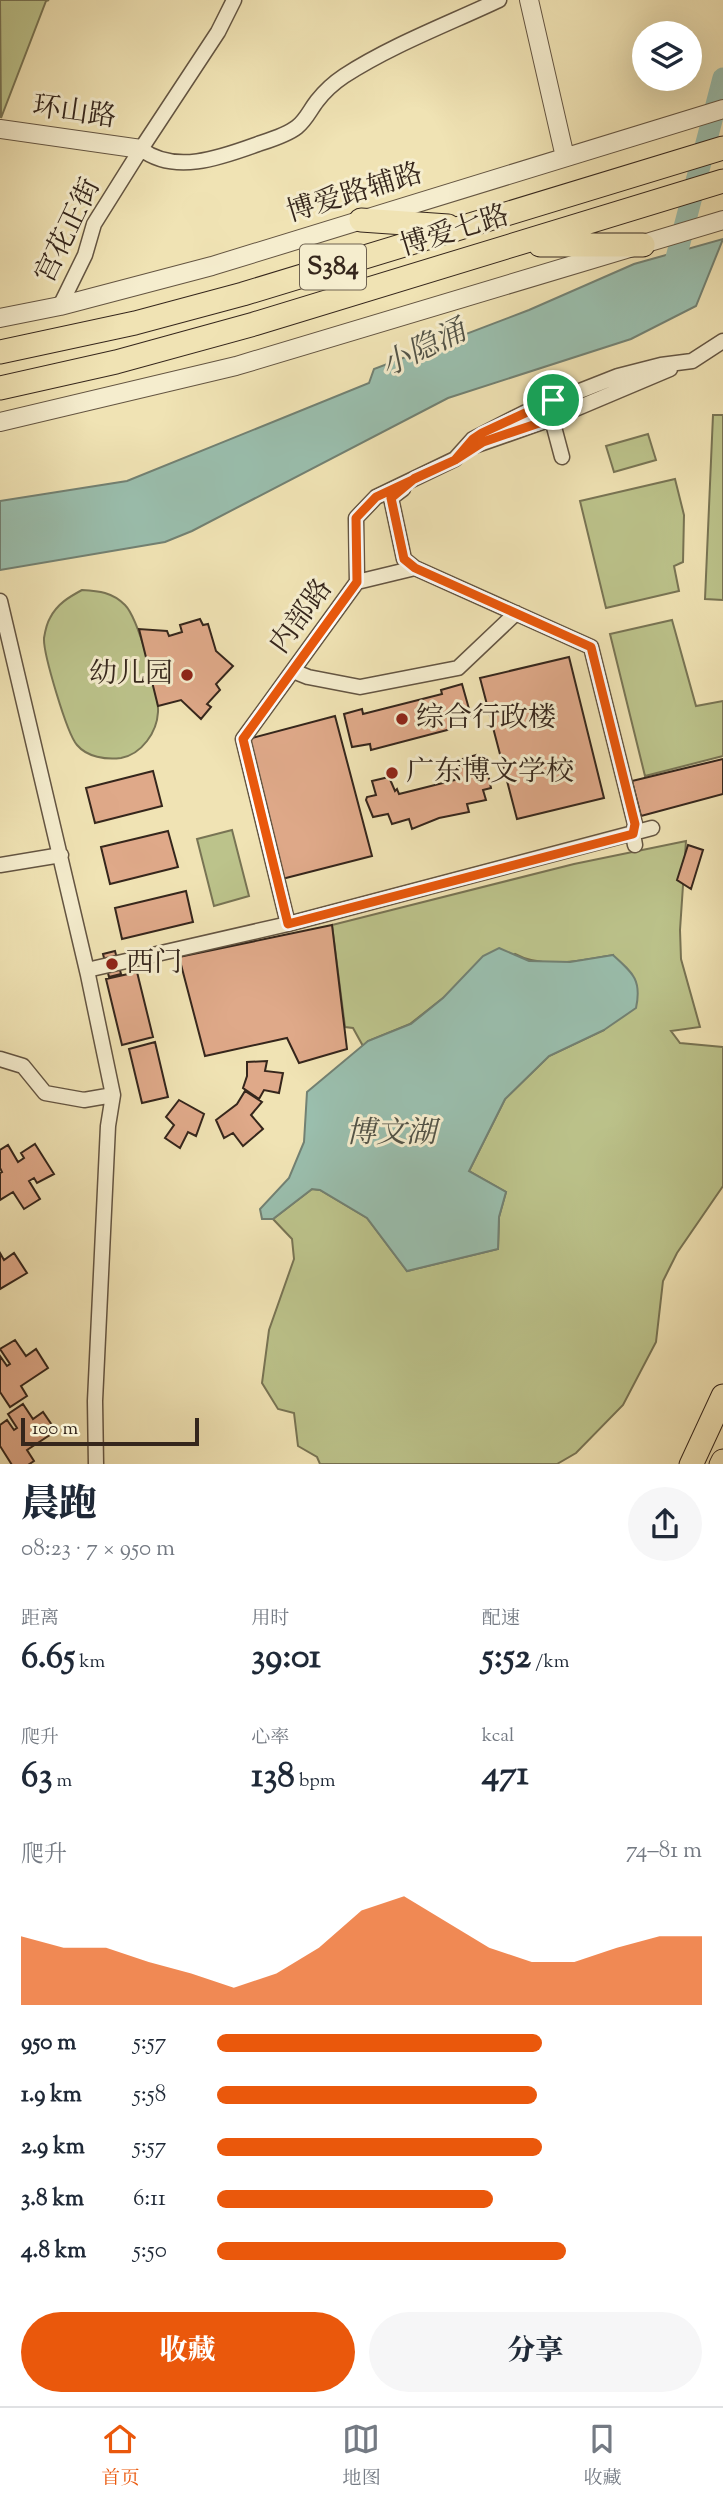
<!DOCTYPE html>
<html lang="zh">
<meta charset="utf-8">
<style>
:root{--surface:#fff;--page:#f6f6f7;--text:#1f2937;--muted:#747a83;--line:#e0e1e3;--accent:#ea580c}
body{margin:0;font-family:"Sorts Mill Goudy","Noto Serif SC",serif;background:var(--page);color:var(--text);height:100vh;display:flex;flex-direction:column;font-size:26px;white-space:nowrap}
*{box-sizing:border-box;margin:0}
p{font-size:23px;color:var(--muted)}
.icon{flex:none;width:38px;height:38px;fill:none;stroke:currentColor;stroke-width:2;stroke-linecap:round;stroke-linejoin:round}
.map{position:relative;height:1464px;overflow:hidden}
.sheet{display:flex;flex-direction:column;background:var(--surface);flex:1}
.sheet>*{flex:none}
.tools{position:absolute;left:632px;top:21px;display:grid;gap:14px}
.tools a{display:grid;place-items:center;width:70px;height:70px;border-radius:50%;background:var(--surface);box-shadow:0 7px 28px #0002;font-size:35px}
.scale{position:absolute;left:21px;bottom:18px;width:178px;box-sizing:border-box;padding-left:7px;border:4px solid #35261c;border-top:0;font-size:19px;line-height:24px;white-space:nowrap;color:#35261c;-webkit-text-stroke:5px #f5edce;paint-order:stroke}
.pin{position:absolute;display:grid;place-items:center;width:60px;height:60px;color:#fff;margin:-30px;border:4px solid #fff;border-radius:50%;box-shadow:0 2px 7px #0007}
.round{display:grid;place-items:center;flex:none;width:74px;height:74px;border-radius:37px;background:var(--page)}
.headline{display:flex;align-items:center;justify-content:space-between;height:119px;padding:0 21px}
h1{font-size:38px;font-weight:800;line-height:52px}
.metrics{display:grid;grid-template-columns:repeat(3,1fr);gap:10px;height:119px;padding:7px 21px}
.metrics div{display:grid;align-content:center}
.metrics b{font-size:35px;font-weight:800}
.metrics small{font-size:19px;font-weight:400}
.metrics p{font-size:19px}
.chart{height:196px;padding:14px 21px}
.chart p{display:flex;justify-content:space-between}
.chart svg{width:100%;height:126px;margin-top:7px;fill:var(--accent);opacity:.7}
.cta{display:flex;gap:14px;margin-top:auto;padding:14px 21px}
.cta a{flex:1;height:80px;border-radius:42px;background:var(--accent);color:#fff;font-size:28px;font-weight:800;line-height:80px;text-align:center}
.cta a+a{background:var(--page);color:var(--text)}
ul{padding:0 21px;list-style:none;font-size:23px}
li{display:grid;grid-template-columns:112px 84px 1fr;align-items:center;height:52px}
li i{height:18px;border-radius:9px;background:var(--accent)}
.dock{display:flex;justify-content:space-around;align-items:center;height:98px;border-top:2px solid var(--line);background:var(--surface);font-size:19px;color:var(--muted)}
.dock a{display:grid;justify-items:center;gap:4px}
.dock .on{color:var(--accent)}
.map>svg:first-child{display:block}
</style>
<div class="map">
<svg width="723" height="1465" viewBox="0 0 723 1465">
<rect width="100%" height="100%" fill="#f0e3b4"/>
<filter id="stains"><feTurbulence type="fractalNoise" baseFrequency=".00286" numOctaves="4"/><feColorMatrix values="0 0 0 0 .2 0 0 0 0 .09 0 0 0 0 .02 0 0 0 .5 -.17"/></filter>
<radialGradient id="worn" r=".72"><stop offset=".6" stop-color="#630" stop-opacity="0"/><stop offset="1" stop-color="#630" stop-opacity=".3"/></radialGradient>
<path fill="#bcc38b" stroke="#787454" stroke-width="2" d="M0,0h49l-3,1 -45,117z
M713,415h10v185l-18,-1z
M648,434l8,26 -42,12 -8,-26z
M675,479l9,36 -1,47 -9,4 5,25 -73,17 -26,-107z
M82,590c17,1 30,2 43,15 13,13 34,88 33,107 -1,20 -16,42 -37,46 -15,2 -34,-1 -44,-13 -10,-11 -34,-92 -33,-107 1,-6 3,-15 6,-20 7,-14 19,-21 32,-28z
M672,620l24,86 27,-5v55l-78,20 -35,-142z
M232,830l17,66 -35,10 -17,-67z
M686,841l-6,89 1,29 19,68 -29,4 9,12 43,4v139l-46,67 -14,28 -7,61 -33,63 -47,48 -19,11h-237l-3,-7 -19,-11 -4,-33 -16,-4 -16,-26 7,-53 25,-71 -2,-20 -19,-20 39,-30 8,1 47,28 40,53 91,-22 1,-32 7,-25 -37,-21 36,-72 44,-43 55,-26 9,-75c-31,5 -69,15 -98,-1l-72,44 -33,26 -42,17 -5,5 -10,-18 -8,-1 -13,-102 242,-61z"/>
<path fill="#9abead" stroke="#728173" stroke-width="2" d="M723,239l-27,67 -65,33 -183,59 -256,133 -27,11 -165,28v-69l127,-20 242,-98 5,-14 155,-59 105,-46z
M499,948l30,13 41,1 43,-7c20,18 29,25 23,53l-32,22 -55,26 -44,43 -36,72 37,21 -7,25 -1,32 -91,22 -40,-53 -47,-28 -8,-1 -39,30h-11l-2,-10 29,-31 15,-36 3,-50 61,-51 43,-17 32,-26 40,-42z"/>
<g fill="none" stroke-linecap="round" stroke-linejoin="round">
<path stroke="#9abead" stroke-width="21" d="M671,277l52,-199"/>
</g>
<path fill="#dfa989" stroke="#35261c" stroke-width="2" d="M200,619l3,6 5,-1 8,27 17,15 -17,18 4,6 -13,14 4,3 -10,12 -20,-19 -23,6 -19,-77 28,2 2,5 13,-4 -2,-7z
M569,657l35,141 -87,21 -37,-141z
M462,684l9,32 -22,6 2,7 -80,21 -1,-6 -18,3 -8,-33 18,-5 1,5 79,-20 -1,-4z
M335,716l37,140 -90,23 -34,-140z
M476,755l3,12 9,-1 -1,3 4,19 -8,2 3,10 -19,4 2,8 -30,6 -27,11 -3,-10 -17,5 -4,-10 -15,3 -7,-17 1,-3 9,-2 -4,-14 17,-4 6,14 2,-2 2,5 60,-15v-19z
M723,759v35l-82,22 -9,-35z
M153,771l9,35 -67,17 -9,-35z
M168,831l10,36 -68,17 -9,-37z
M688,845l15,5 -12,39 -14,-9z
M186,891l7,31 -71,17 -7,-31z
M332,925l15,124 -48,14 -12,-25 -82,18 -26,-99z
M115,951l6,23 -12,3 -6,-23z
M137,972l16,65 -31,8 -16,-66z
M155,1042l13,55 -26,6 -13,-54z
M267,1061l-2,10 18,2 -4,20 -15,-3 -5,9 -16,-11 4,-12v-14z
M245,1091l17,11 -11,13 12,14 -20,17 -10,-13 -9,5 -8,-18 21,-16z
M179,1100l25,14 -8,22 -8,-4 -8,16 -15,-10 9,-13 -8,-8z
M35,1144l19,30 -17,9 -3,-5 -5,3 11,18 -16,10 -11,-17 -13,8v-27l2,-1 -2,-4v-18l8,-5 10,17 6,-4 -3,-5z
M0,1253l4,7 10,-7 13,20 -27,16z
M15,1340l11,16 10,-7 12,19 -27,18 6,10 -17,11 -10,-15v-36l7,10 3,-2 -10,-15z
M23,1404l10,15 10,-7 13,19 -29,19 7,11 -6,4h-16l-12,-19v-21l7,-5 7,10 3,-2 -9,-14z"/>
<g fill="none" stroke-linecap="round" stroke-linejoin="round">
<defs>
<path id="minor" d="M141,149c34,26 81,8 117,-5 12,-4 29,-9 39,-17 9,-7 13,-17 20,-26 7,-9 18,-19 27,-25 48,-31 104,-52 155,-76
M60,306l25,-51 9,-31 47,-75 77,-117 16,-32
M554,411v16l8,30
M477,445l77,-27 116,-49
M403,489l-12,9 13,61 11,9 176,79 44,177 -2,10 2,11
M357,582l58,-14
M0,601l88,374 25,120 -5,31 -13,275 1,64
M293,671l15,6 52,10 98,-19 58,-55
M652,828l-364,96 -45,-185 114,-157 -1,-64 20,-21 79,-38 18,-20 51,-26 94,-37 43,-11 31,-4 31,-20
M0,865l61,-10
M87,970l201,-46
M0,1059l23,7 22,27 39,7 29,-5"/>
<path id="tertiary" d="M529,0l36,157
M0,129l141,20
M0,318l60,-12 152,-40 511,-157
M0,422l236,-56 487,-146"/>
<path id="trunk" d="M361,220l87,6
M540,245h103
M0,352l135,-29 108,-29 480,-146
M0,388l116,-26 138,-38 469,-143
M691,1465l32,-69
M721,1465l2,-4"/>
</defs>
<use href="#minor" stroke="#645542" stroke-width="17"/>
<use href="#tertiary" stroke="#645542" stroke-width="20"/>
<use href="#trunk" stroke="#35261c" stroke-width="25"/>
<use href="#minor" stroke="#f5edce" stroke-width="14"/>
<use href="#tertiary" stroke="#f5edce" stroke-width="18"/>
<use href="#trunk" stroke="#f0e3b4" stroke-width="23"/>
</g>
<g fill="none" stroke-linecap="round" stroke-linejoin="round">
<defs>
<path id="route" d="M553,400l-71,33 -9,6 -18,21 -79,37 -20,21 1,64 -114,157 45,185 345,-90 2,-10 -44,-177 -176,-79 -11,-9 -13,-61 24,-20 40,-18 28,-18 71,-24 -1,-18"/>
</defs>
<use href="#route" stroke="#fff" stroke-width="14"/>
<use href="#route" stroke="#ea580c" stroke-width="9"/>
</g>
<g fill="#8f2418" stroke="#f5edce" stroke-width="2.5">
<circle cx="187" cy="675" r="7"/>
<circle cx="402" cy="719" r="7"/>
<circle cx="392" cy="773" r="7"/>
<circle cx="112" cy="964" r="7"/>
</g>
<g text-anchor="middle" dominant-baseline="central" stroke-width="6" stroke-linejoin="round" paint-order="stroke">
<rect fill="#f5edce" stroke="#6f6251" stroke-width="2" x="300" y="244.5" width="66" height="45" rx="5"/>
<g font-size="26" font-weight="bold" fill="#35261c">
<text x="333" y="267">S384</text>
</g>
<g font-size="28" fill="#35261c" stroke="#f5edce">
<text transform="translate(74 113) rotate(8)">环山路</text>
<text transform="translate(355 194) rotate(-17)">博爱路辅路</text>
<text transform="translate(69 231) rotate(-64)">宫花正街</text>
<text transform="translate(455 232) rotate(-17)">博爱七路</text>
<text transform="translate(302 617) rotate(-54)">内部路</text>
</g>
<g font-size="28" fill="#35261c" stroke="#f5edce" text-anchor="start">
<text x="173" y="675" text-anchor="end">幼儿园</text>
<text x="416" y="719">综合行政楼</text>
<text x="406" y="773">广东博文学校</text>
<text x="126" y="964">西门</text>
</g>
<g font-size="30" font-style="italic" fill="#535448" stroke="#f5edce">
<text transform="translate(424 350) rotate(-26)">小隐涌</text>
<text x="391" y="1134">博文湖</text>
</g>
</g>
<rect width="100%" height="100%" filter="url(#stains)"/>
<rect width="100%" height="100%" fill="url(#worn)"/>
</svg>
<div class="tools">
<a><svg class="icon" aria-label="layers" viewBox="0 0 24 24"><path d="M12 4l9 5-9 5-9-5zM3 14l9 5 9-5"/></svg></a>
</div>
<div class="scale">100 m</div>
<div class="pin" style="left:553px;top:400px;background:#1e9e55"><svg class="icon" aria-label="arrive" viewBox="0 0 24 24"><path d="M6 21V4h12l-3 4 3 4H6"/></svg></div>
</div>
<section class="sheet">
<div class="headline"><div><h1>晨跑</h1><p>08:23 · 7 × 950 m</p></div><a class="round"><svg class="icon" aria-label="share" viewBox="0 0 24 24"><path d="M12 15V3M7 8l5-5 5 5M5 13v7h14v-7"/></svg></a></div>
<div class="metrics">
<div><p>距离</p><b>6.65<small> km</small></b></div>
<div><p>用时</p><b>39:01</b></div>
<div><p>配速</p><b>5:52<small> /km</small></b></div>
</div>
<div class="metrics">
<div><p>爬升</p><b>63<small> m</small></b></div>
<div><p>心率</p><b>138<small> bpm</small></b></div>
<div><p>kcal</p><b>471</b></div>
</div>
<div class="chart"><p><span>爬升</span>74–81 m</p>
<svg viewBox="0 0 160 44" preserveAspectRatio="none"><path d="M0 44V20L10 24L20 24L30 29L40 33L50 38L60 33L70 24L80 11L90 6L100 15L110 24L120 29L130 29L140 24L150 20L160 20V44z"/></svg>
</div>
<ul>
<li><b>950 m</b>5:57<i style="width:67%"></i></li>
<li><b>1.9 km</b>5:58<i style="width:66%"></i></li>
<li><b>2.9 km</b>5:57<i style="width:67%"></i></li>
<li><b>3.8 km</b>6:11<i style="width:57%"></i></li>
<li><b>4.8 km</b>5:50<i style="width:72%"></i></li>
</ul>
<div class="cta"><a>收藏</a><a>分享</a></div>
</section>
<nav class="dock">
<a class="on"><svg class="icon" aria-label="home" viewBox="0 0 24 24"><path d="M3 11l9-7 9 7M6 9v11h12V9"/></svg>首页</a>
<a><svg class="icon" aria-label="map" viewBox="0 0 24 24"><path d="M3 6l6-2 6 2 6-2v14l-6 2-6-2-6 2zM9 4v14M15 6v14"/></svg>地图</a>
<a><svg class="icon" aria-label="saved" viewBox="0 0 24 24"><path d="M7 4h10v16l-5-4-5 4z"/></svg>收藏</a>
</nav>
